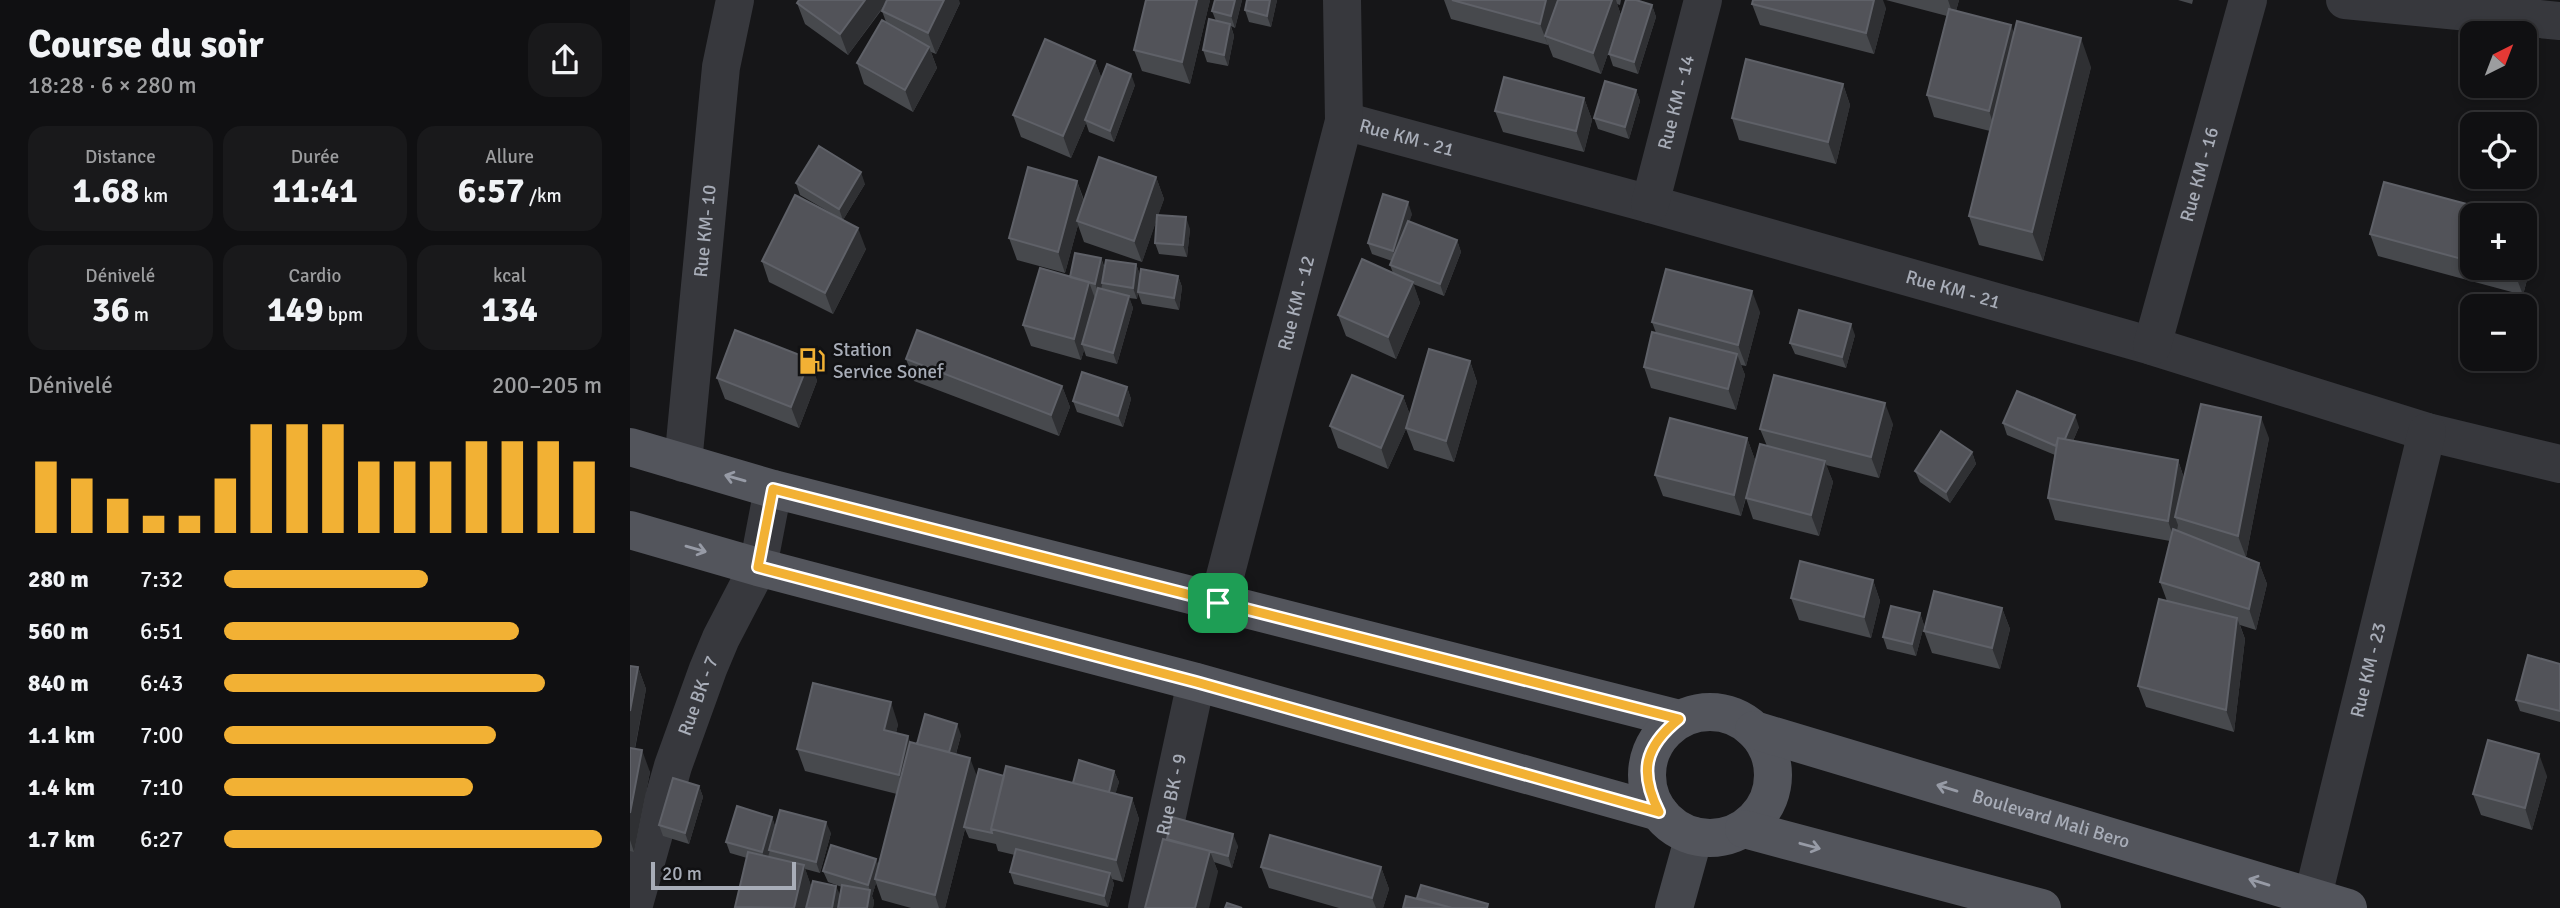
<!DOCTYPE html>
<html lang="fr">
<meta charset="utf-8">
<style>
:root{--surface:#101012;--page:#19191b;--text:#f1f3f6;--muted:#9c9d9f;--line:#303032;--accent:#f2b134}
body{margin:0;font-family:Signika,sans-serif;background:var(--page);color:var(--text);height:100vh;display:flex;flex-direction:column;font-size:26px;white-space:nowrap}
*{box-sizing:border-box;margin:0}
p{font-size:23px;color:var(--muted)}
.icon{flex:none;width:38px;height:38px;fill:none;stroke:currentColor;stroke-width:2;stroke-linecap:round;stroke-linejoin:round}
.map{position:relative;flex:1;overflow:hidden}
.side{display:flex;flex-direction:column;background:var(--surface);width:630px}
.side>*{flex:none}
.needle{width:46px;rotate:42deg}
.tools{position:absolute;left:1830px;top:21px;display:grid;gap:14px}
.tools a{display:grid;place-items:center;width:77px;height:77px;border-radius:14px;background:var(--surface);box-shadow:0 4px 10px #0003,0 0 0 2px var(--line);font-size:35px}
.scale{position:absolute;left:21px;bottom:18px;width:145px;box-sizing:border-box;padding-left:7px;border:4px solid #a8adb8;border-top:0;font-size:19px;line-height:24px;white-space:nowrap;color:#a8adb8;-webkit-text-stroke:5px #111113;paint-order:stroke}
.pin{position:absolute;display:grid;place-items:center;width:60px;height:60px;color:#fff;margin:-30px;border-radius:14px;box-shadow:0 4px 10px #0006}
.round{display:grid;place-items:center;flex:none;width:74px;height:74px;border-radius:21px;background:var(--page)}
.headline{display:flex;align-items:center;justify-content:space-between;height:119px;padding:0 28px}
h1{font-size:38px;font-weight:700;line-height:52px}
.stats{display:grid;grid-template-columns:repeat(3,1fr);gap:10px;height:119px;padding:7px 28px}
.stats div{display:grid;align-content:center;border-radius:18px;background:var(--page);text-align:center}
.stats b{font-size:35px;font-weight:700}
.stats small{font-size:19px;font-weight:400}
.stats p{font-size:19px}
.chart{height:196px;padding:14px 28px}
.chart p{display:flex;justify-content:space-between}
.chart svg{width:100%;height:126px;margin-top:7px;stroke:var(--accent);stroke-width:6}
ul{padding:0 28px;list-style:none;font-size:23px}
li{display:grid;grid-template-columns:112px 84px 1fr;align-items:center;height:52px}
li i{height:18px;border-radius:9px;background:var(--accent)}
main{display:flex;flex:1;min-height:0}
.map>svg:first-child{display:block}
</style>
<main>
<section class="side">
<div class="headline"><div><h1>Course du soir</h1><p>18:28 · 6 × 280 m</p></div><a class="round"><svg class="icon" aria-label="share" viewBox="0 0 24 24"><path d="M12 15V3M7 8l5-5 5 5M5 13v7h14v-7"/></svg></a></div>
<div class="stats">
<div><p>Distance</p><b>1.68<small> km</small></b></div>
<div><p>Durée</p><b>11:41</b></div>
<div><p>Allure</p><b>6:57<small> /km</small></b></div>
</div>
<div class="stats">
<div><p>Dénivelé</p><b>36<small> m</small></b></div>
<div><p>Cardio</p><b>149<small> bpm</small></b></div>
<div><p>kcal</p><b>134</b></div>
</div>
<div class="chart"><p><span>Dénivelé</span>200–205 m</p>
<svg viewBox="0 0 160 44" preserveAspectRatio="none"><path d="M5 44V19M15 44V25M25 44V32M35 44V38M45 44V38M55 44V25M65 44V6M75 44V6M85 44V6M95 44V19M105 44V19M115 44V19M125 44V12M135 44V12M145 44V12M155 44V19"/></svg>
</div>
<ul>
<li><b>280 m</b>7:32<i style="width:54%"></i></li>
<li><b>560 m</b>6:51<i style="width:78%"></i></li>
<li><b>840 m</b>6:43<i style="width:85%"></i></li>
<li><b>1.1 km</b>7:00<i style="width:72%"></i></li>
<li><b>1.4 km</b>7:10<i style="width:66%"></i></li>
<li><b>1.7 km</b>6:27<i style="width:100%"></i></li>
</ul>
</section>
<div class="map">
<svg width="1930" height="908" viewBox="0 0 1930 908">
<rect width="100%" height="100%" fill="#161618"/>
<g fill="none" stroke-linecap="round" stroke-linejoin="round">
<g stroke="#37383d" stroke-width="38">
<path d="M1715,0l215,21"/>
<path id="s1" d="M714,121l306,83 502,142 275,86 133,32"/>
<path id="s2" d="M1020,204l53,-204"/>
<path id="s3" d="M1522,346l96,-346"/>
<path id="s4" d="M53,463l38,-396 14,-67"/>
<path id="s5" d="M588,603l126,-482 -2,-121"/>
<path id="s6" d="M3,908l40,-142 35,-97 13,-31 37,-71 15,-78"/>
<path id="s7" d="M517,908l49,-226"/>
<path id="s8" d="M1680,908l117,-476"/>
</g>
<path stroke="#45474d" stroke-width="38" d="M1044,908l20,-72"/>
<g stroke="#53555c" stroke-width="38">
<path d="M0,447l143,42 906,230"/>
<path d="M0,530l128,37 438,115 463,130"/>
<circle cx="1080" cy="775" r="63"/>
<path id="s9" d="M1124,730l594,178"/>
<path d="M1114,829l298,79"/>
</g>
</g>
<path fill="#47494d" d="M580,0l-20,84 -48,-13 -8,-21z
M585,0h27l-7,28 -4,-2 3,10 -6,30 -21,-4 -4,-12 13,-29 -4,-10z
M617,0h30l-6,27 -22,-5 -4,-12z
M814,0h177l-1,5 -3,-1 4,11 31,-10 4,12 -18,57 -25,-8 -4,-12 5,-18 -13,38 -48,-17 -5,-13v1l-97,-26z
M1256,0h73l-3,11 58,23 77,33 -48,194 -64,-16 -10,-29 21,-85 -56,-14 -7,-22 20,-79z
M1548,0h15l-1,4z
M167,3h163l-24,51 -5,-2 6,16 -24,44 -49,-28 -7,-21 29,-41 -4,-11 4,-7 -38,51 -43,-31z
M1122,4l134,4 -12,46 -114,-29z
M465,61l6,16 34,8 -21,57 -25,-10 -3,-9 -15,35 -50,-21 -8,-22z
M1213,84l7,21 -14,59 -97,-24 -7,-22z
M1006,90l4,11 -11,38 -31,-10 -4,-11z
M954,98l8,22 -8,32 -81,-20 -8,-21z
M526,177l8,22 -6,16 32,14 -3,28 -28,-3 -4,-11 2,-25 -15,44 -58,-20 -6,-17 -13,48 -48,-13 -8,-22 68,-57 7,19z
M166,183l69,1 -22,36 23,29 -33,65 -64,-32 -7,-21 81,-41 -43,-25z
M782,214l-3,7 48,19 4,12 -17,44 -31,-12 7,19 -24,56 -50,-23 -8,-21 55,-42 -3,-8 2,-4 -20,-7 -4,-11z
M1843,215v53h52l4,-47 8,21 -14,53 -145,-39 -8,-22z
M471,258l4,10 31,-4 4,11 38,1 4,11 -3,23 -37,-6 -4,-11 -1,6 -8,-1 4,10 -16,56 -31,-8 -2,-6 -3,10 -50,-14 -8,-21 47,-48z
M1130,312l-14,54 -5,-1 4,10 -9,35 -85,-22 -7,-21 12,-34 -4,-11z
M1225,335l-9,33 -51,-14 -5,-11z
M180,359l7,22 -18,47 -74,-29 -8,-21z
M276,359l156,27 8,21 -11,29 -145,-55z
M840,361l7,21 -23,80 -40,-12 -8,-21 -18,40 -50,-21 -8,-22 73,-30 7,19z
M497,387l4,12 -8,28 -46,-15 -4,-11z
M1373,423l76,4 -6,14 105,19 6,18 85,-40 -23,119 13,6 8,21 -11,46 -16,-5 5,14 -11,93 -88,-25 -8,-21 29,-85 -7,-19 10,-41 -115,-21 -7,-22 7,-43 -48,-20z
M1263,424l-14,54 -53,-13 7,17 -14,54 -66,-17 -7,-21 -5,18 -78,-20 -8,-21 92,-37 8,22 -8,33 20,-47 -7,-17z
M1342,452l4,12 -26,39 -30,-21 -5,-11z
M1243,580l7,21 -9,37 -72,-18 -8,-22z
M1372,608l8,21 -10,40 -68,-16 -8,-22z
M1290,613l4,12 -8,31 -29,-7 -4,-12z
M1930,664v58l-40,-11 -4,-11z
M0,666l8,1 8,22 -11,60 15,23 -16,80 -4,-1z
M268,724l-2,9 12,3 2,7 7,1 44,-9 -5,19 21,23 27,-1 69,7 41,-12 5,11 -4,12 17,4 7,21 -16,63 -11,-3 2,5 -6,23 -94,-23 -4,-12 5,-17 -17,-4 -2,-7 -27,-6 -4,-9 -20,79h-34l-29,-8 -6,-17 -4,13 2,5 -1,7h-138l12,-50 -17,-5 -4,-11 46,-25 3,9 56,7 -11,40 -15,-4 6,17 29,10 2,-9 -14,-5 -5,-11 53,-12 2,6 19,-71 -92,-23 -8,-22z
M1917,776l-15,54 -51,-15 -8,-21z
M69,786l4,11 -14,47 -26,-8 -4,-11z
M537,839l71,7 -6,22 -18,-6 4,10 -51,-32z
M631,867h120l8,22 -6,19h-44l-70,-20z"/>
<path fill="#2f3033" d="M235,0h23l-40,55 -8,-21z
M314,0h15l1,3 -24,51 -8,-21z
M567,0h13l-20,84 -8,-22z
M605,0h7l-7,28 -4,-12z
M640,0h7l-6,27 -4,-11z
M916,0h13l-14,36 3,9 -8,-21z
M982,0h4l5,16 -20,58 -8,-21z
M1244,0h9l3,8 -12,46 -8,-21z
M1318,0h11l-5,18z
M1022,5l4,12 -18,57 -4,-12z
M600,24l4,12 -6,30 -4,-11z
M1381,25l8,21 -23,86 -7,-21z
M1451,38l10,29 -48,194 -11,-29z
M299,47l8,21 -24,44 -8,-22z
M465,61l8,21 -18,38 1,3 -15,35 -8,-22z
M501,74l4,11 -21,57 -4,-11z
M1213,84l7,21 -14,59 -8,-22z
M1006,90l4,11 -11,38 -4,-12z
M954,98l8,22 -8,32 -8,-21z
M231,172l4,12 -22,36 -4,-11z
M526,177l8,22 -22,63 -8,-21z
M447,181l7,21 -7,19 1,4 -13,48 -7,-21z
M778,202l4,12 -15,48 -4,-11z
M556,217l4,12 -3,28 -4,-12z
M1899,221l8,21 -14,53 -8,-21 2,-6h8v-33z
M228,228l8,21 -33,65 -8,-21z
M827,240l4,12 -17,44 -4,-12z
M471,258l4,12 -5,25 -5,-11z
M506,264l4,11 -3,24 -4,-11z
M548,276l4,11 -3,23 -5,-12z
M459,282l8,22 -15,40 2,6 -3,10 -7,-21z
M783,282l7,21 -24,56 -8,-22z
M1122,291l8,21 -14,54 -8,-21z
M499,296l4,12 -16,56 -4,-11z
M1221,324l4,11 -9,33 -4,-11z
M1107,354l8,21 -9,35 -8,-21z
M180,359l7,22 -18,47 -8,-21z
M840,361l7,21 -23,80 -8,-21z
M432,386l8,21 -11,29 -8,-21z
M497,387l4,12 -8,28 -5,-11z
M773,396l8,22 -23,51 -7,-21z
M1255,403l8,21 -14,54 -8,-21z
M1445,415l4,12 -14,32 -4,-11z
M1631,417l8,21 -23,119 -8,-21z
M1117,438l8,22 -14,56 -7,-21z
M1342,452l4,12 -26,39 -4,-11z
M1548,460l7,22 -10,35 3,8 -3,17 -7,-21z
M1195,461l8,21 -14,54 -8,-21z
M1629,563l8,21 -11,46 -7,-21z
M1243,580l7,21 -9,37 -7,-21z
M1372,608l8,21 -10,40 -8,-21z
M1290,613l4,12 -8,31 -4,-12z
M1607,618l8,21 -11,93 -8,-22z
M8,667l8,22 -14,74 -2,-5v-47z
M261,702l7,22 -6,28 -8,-22z
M327,724l4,11 -9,33 -4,-12z
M278,736l8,22 -10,38 -7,-21z
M12,750l8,22 -16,80 -4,-12v-27z
M1909,754l8,22 -15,54 -7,-22z
M340,758l8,21 -14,48 1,2 -20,79h-6l-4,-13z
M484,771l5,11 -7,24 -4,-12z
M69,786l4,11 -14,47 -4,-11z
M502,798l7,21 -16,63 -7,-22z
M142,817l4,12 -10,35 -4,-12z
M196,822l5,11 -11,40 -4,-11z
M603,834l5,12 -6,22 -4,-12z
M580,851l8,21 -9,36h-14z
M246,859l4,11 -5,9 1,4 -4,13 2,5 -1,7h-6l3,-18 -2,-5z
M174,865l7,21 -5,22h-12z
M751,867l8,22 -6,19h-7l-4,-10z
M480,873l4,11 -6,23 -4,-11z
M206,886l5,11 -3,11h-6z"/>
<path fill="#525359" stroke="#5f6168" stroke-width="2" d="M169,0h66l-25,34 -43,-31z
M257,0h57l-16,33 -46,-22z
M516,0h51l-15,62 -48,-12z
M585,0h20l-4,16 -19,-5z
M617,0h23l-3,16 -22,-6z
M822,0h94l-6,24z
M928,0h54l-19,53 -48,-17z
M996,0h10l16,5 -18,57 -25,-8z
M1123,0h121l-8,33 -114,-29z
M1319,9l62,16 -22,86 -62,-16z
M579,19l21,5 -6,31 -21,-5z
M252,20l47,27 -24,43 -48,-27z
M1387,21l64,17 -49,194 -63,-16z
M415,39l50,22 -32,75 -50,-21z
M1116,59l97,25 -15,58 -96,-24z
M477,64l24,10 -21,57 -25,-11z
M874,77l80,21 -8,33 -81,-20z
M975,81l31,9 -11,37 -31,-9z
M189,146l42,26 -22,37 -43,-26z
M469,157l57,20 -22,64 -57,-20z
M398,167l49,14 -19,71 -49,-14z
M1754,182l124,33h-35v47l-103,-28z
M753,194l25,8 -15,49 -25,-8z
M165,195l63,33 -33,65 -63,-32z
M527,215l29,2 -3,28 -28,-2z
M1895,220l4,1 -4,14z
M778,221l49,19 -17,44 -50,-19z
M445,253l26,5 -6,26 -25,-7z
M732,259l51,23 -25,55 -50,-22z
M476,260l30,4 -3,24 -31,-5z
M410,268l49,14 -15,57 -51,-14z
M1863,268h24l-2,6z
M511,269l37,7 -4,22 -36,-6z
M1036,269l86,22 -14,54 -86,-23z
M468,288l31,8 -16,57 -31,-9z
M1169,310l52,14 -9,33 -52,-14z
M105,330l75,29 -19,48 -74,-29z
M287,330l145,56 -11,29 -145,-56z
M1022,332l85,22 -9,35 -84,-22z
M799,349l41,12 -24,80 -40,-13z
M452,372l45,15 -9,29 -45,-15z
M722,375l51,21 -22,52 -51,-22z
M1144,375l111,28 -14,54 -111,-28z
M1387,391l58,24 -10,24 -7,-1 -2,8 -53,-23z
M1571,404l60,13 -23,119 -63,-19z
M1040,418l77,20 -13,57 -79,-20z
M1311,431l31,21 -26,40 -31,-21z
M1428,438l120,22 -10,61 -120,-23z
M1130,444l65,17 -14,54 -65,-17z
M1543,529l86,34 -10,46 -89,-27z
M1170,561l73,19 -9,37 -73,-19z
M1304,591l68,17 -10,40 -68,-17z
M1529,599l78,19 -11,92 -88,-24z
M1261,606l29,7 -8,31 -29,-7z
M1898,655l32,9v47l-44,-11z
M0,666l8,1 -8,44z
M183,683l78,19 -7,28 24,6 -9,39 -102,-26z
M295,714l32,10 -8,28 -32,-8z
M1858,740l51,14 -14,54 -52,-14z
M280,742l60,16 -35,137 -60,-16z
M0,748l12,2 -12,63z
M449,760l35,11 -5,21 -36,-9z
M376,766l126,32 -16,62 -125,-31z
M349,769l25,7 -13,53 1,4 -28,-6z
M43,778l26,8 -14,47 -26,-8z
M107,806l35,11 -10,35 -36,-10z
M150,810l46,12 -10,40 -47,-12z
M542,817l61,17 -5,22 -61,-17z
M640,835l111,32 -9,31 -111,-31z
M533,839l47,12 -15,57h-50z
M201,845l45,14 -8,26 -45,-14z
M386,849l94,24 -6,23 -94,-24z
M118,852l56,13 -10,43 -59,-1z
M183,881l23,5 -4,22h-26z
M212,885l28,5 -3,18h-29z
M791,885l67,19 -1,4h-35l-35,-10z
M776,896l46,12h-49z
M597,903l15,5h-17z"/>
<defs><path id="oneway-shaft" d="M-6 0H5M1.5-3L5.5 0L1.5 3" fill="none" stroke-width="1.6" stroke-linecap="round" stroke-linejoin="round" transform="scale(1.75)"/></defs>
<g stroke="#979ba6">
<use href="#oneway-shaft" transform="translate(105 478) rotate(-164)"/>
<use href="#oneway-shaft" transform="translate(66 549) rotate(16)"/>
<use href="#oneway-shaft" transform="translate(1317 788) rotate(-163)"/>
<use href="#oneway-shaft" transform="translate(1180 846) rotate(15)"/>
<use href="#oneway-shaft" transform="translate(1629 882) rotate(-163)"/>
</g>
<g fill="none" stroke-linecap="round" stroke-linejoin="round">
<defs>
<path id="route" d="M143,489l906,230c-35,28 -40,53 -20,93l-463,-130 -438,-115z"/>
</defs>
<use href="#route" stroke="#fff" stroke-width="14"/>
<use href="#route" stroke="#f2b134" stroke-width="9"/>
</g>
<defs>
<symbol id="fuel-bare" viewBox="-9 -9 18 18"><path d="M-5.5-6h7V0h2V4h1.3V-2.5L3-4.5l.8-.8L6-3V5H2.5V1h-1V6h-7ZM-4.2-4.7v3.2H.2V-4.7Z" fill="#f2b134" stroke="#111113" stroke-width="2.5" paint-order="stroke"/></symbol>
</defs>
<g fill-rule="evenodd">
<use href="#fuel-bare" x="163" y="342" width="38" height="38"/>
</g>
<g text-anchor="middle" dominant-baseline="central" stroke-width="5" stroke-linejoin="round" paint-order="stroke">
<g font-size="19" fill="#a8adb8" stroke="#111113">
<text stroke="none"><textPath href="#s2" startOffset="105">Rue KM - 14</textPath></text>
<text stroke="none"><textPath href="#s1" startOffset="65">Rue KM - 21</textPath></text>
<text stroke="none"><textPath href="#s3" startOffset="178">Rue KM - 16</textPath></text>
<text stroke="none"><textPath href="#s4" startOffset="233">Rue KM- 10</textPath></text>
<text stroke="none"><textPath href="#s1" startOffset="632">Rue KM - 21</textPath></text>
<text stroke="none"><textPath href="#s5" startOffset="310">Rue KM - 12</textPath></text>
<text stroke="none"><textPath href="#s8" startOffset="245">Rue KM - 23</textPath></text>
<text stroke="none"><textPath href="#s6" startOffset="222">Rue BK - 7</textPath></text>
<text stroke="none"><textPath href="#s7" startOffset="116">Rue BK - 9</textPath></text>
<text stroke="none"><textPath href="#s9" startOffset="310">Boulevard Mali Bero</textPath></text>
</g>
<g font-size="19" fill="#a8adb8" stroke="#111113" text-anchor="start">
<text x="203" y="350">Station<tspan x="203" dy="22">Service Sonef</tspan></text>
</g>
</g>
</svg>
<div class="tools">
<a><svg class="needle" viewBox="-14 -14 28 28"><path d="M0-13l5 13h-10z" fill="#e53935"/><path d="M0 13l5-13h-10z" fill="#9c9d9f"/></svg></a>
<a><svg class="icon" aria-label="locate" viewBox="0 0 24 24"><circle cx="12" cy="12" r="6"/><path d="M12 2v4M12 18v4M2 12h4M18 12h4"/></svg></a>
<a>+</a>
<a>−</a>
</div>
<div class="scale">20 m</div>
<div class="pin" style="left:588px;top:603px;background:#1e9e55"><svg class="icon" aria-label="arrive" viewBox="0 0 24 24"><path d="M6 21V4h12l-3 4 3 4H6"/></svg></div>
</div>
</main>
